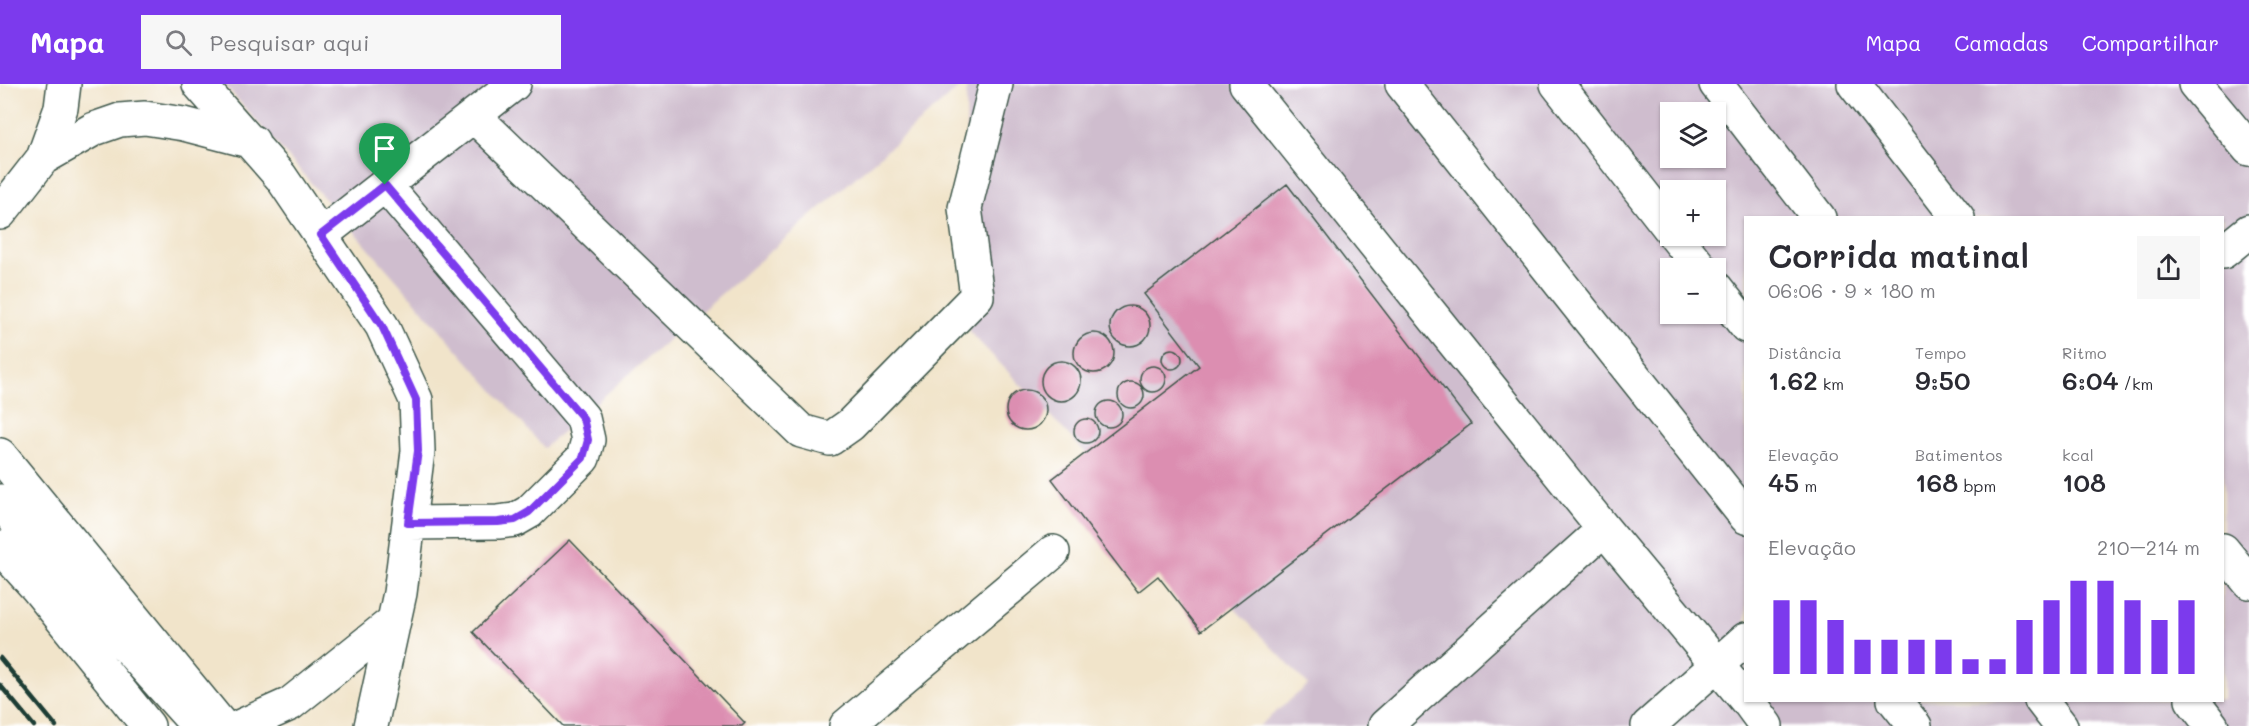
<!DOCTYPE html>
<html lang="pt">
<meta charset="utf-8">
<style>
:root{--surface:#fff;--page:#f7f7f7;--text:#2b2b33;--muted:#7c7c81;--accent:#7c3aed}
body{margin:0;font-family:Mali,sans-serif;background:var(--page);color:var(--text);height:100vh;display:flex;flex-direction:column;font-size:22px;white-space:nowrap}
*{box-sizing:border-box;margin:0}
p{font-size:20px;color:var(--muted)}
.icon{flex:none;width:33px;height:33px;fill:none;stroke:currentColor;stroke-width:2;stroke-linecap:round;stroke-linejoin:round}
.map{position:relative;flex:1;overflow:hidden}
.details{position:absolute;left:1744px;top:132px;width:480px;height:486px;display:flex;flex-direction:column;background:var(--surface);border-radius:0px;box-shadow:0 2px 4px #0004}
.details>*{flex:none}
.buttons{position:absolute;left:1660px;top:18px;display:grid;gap:12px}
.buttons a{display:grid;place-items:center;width:66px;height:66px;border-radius:0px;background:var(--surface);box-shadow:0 2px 4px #0004;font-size:30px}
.pin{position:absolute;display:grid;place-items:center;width:51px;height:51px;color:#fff;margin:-62px -26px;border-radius:50% 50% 50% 0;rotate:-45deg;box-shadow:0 0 6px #0007}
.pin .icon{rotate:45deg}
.round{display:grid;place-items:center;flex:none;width:63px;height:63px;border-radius:0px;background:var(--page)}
.summary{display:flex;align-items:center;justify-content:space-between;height:102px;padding:0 24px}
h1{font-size:33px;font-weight:600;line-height:45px}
.figures{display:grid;grid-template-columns:repeat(3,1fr);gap:9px;height:102px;padding:6px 24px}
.figures div{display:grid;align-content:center}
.figures b{font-size:26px;font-weight:600}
.figures small{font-size:16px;font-weight:400}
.figures p{font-size:16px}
.chart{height:168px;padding:12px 24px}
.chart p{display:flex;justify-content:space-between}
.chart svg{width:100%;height:108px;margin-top:6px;stroke:var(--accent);stroke-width:6}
header{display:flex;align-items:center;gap:36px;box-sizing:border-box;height:84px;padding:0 30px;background:var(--accent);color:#fff}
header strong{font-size:28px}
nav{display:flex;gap:33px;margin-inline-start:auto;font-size:21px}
.search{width:420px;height:54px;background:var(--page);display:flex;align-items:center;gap:15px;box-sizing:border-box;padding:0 21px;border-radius:0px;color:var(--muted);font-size:22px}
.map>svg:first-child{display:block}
</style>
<header>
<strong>Mapa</strong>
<div class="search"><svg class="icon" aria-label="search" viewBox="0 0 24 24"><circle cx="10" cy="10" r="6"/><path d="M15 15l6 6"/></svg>Pesquisar aqui</div>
<nav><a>Mapa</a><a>Camadas</a><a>Compartilhar</a></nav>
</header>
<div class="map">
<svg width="2249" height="642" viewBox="0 0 2249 642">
<rect width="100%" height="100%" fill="#fff"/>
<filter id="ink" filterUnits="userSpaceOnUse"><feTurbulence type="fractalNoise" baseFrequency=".0167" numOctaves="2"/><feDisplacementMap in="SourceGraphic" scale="12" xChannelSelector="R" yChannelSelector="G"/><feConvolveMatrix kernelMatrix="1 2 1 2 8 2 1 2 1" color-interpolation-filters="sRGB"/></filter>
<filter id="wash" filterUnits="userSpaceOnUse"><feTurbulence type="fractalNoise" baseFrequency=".008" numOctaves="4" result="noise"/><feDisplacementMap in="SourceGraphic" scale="24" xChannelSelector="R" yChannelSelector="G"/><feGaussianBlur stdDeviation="1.35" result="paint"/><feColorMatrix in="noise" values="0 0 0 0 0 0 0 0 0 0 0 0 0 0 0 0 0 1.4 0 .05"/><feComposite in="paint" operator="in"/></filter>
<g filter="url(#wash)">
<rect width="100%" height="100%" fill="#f1e4ca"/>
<path fill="#cfbdce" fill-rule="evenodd" d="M224,0h739l-419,364z
M966,0h1283v642h-990l49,-41 -339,-354zM1671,28h45v46h-45zM1671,106h45v46h-45zM1746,134h477v482h-477zM1671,184h45v46h-45z"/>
<g id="blocks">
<path fill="#dc8eb1" d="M1287,100l184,240 -270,207 -43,-55 -20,16 -86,-113 147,-113 -55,-72z
M1110 242a20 20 0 1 1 40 0a20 20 0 1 1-40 0Z
M1074 269a20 20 0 1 1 40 0a20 20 0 1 1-40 0Z
M1162 275a10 10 0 1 1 20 0a10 10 0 1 1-20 0Z
M1041 297a20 20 0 1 1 40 0a20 20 0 1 1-40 0Z
M1140 295a13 13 0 1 1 26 0a13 13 0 1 1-26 0Z
M1118 311a13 13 0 1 1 26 0a13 13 0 1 1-26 0Z
M1006 326a20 20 0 1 1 40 0a20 20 0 1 1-40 0Z
M1096 330a13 13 0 1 1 26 0a13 13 0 1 1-26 0Z
M1074 347a12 12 0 1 1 24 0a12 12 0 1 1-24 0Z
M570,456l175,183 -3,3h-179l-90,-94z"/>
</g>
</g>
<g filter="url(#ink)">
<use href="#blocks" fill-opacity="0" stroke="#3e564a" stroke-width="1.5"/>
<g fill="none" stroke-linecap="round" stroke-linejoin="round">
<defs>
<path id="minor" d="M199,0l82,93 101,149 34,74 2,51 -18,142 -29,133
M1246,0l358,445 142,171
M1402,0l344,433
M1557,0l114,146
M1716,0l103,134
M1854,0l104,134
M2195,0l54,65
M474,32l327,315 29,8 20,-14 127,-129 -12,-88 31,-124
M43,74l18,-50 3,-24
M385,101l198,233 5,22 -5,18 -54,54 -14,8 -17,2 -89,1
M0,129l43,-55 51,-29 26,-9 25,-2 39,6 69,18
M321,151l193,-151
M1675,152l26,32
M2223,168l26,-21
M1716,204l30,38
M0,371l222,271
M2223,466l26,32
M1747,616l19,26
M1894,616l21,26
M2041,616l20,26
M2192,616l20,26
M241,642l49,-22 104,-83
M846,642l207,-174
M1385,642l219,-197
M1648,642l98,-87"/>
<path id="major" d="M0,417l36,45 162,180
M0,463l37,41 111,138"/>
</defs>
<use href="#minor" stroke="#3e564a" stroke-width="36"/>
<use href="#major" stroke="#3e564a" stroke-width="36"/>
<use href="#minor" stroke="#fff" stroke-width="33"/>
<use href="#major" stroke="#fff" stroke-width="33"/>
<path stroke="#1f3d34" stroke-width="4.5" d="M0,574l56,68
M0,601l34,41"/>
</g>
</g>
<g fill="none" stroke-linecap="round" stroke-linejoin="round" filter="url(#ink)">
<defs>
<path id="route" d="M385,101l198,233 5,22 -5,18 -54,54 -14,8 -17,2 -90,1 10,-72 -2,-51 -34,-74 -61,-91z"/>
</defs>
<use href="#route" stroke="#fff" stroke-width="12"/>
<use href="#route" stroke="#7c3aed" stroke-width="8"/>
</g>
</svg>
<div class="buttons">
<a><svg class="icon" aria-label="layers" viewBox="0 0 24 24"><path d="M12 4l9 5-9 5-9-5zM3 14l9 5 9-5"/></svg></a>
<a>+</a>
<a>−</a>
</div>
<div class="pin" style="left:385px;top:101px;background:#1e9e55"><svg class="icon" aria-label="arrive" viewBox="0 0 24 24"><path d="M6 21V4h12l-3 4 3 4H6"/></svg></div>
<section class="details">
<div class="summary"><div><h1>Corrida matinal</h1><p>06:06 · 9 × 180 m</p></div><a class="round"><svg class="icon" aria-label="share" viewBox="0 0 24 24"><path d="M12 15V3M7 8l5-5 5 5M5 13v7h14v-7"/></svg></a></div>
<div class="figures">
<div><p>Distância</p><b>1.62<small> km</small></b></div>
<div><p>Tempo</p><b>9:50</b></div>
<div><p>Ritmo</p><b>6:04<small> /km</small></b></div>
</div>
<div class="figures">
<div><p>Elevação</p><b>45<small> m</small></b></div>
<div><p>Batimentos</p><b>168<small> bpm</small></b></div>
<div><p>kcal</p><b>108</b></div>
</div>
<div class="chart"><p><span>Elevação</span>210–214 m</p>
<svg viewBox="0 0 160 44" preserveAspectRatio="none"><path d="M5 44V14M15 44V14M25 44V22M35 44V30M45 44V30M55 44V30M65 44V30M75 44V38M85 44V38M95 44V22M105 44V14M115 44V6M125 44V6M135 44V14M145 44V22M155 44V14"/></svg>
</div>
</section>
</div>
